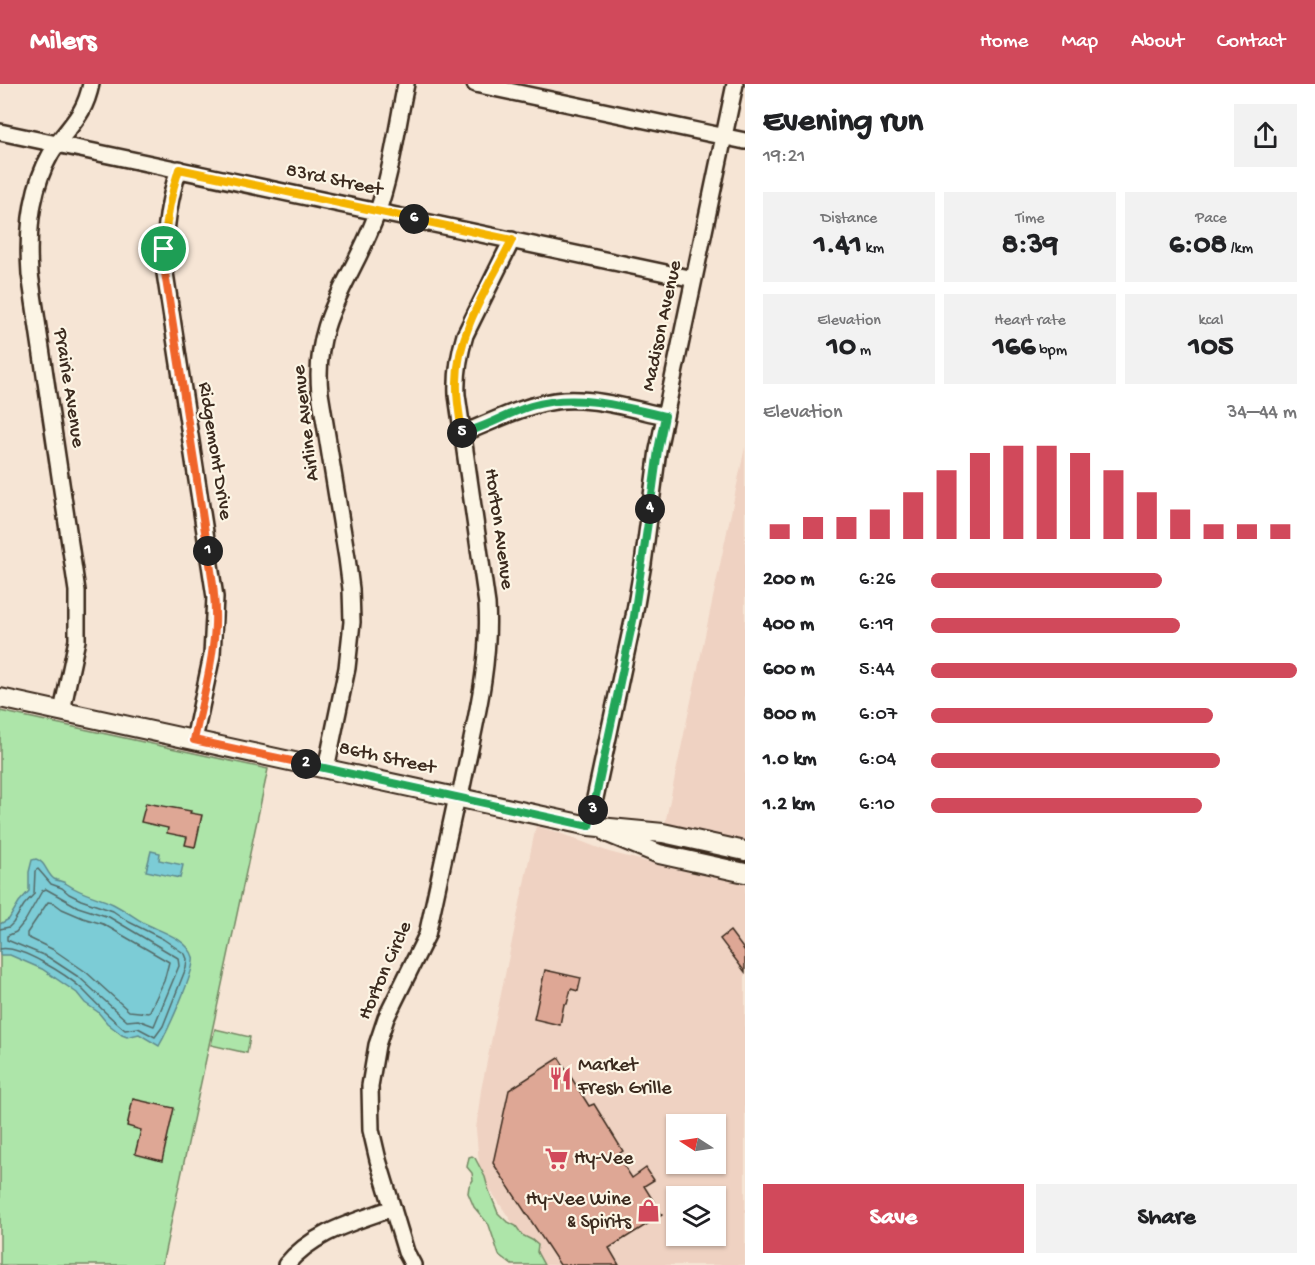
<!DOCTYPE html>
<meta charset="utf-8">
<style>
:root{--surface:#fff;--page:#f2f2f2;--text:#202124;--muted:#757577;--accent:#d1495b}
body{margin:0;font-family:"Gochi Hand",sans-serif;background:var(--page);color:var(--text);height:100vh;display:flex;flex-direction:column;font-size:22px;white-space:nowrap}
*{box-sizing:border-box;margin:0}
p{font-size:20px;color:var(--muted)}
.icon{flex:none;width:33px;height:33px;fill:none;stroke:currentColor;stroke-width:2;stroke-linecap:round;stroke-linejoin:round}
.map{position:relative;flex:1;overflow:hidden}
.panel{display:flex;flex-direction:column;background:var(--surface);width:570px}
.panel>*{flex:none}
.needle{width:39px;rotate:282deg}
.buttons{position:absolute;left:666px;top:1030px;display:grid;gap:12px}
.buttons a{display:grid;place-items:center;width:60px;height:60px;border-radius:0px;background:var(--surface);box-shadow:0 2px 4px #0004;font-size:30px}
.pin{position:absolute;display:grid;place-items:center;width:51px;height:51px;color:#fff;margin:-26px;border:3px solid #fff;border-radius:50%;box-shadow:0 2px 6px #0007}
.km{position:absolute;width:30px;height:30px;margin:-15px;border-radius:50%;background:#222;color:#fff;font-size:16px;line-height:30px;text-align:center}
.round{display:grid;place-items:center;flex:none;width:63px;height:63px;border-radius:0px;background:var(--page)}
.summary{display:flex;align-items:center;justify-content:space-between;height:102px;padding:0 18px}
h1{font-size:33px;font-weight:700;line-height:45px}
.metrics{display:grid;grid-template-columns:repeat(3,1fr);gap:9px;height:102px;padding:6px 18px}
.metrics div{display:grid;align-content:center;border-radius:0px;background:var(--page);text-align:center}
.metrics b{font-size:30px;font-weight:700}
.metrics small{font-size:16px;font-weight:400}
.metrics p{font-size:16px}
.chart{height:168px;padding:12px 18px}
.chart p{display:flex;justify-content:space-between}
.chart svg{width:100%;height:108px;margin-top:6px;stroke:var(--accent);stroke-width:6}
.cta{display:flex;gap:12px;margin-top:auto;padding:12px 18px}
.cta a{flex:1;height:69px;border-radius:0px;background:var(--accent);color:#fff;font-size:24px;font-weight:700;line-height:69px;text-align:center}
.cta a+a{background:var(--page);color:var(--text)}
ul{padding:0 18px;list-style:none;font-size:20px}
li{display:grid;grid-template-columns:96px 72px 1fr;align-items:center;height:45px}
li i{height:15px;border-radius:8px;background:var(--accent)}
header{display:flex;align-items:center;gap:36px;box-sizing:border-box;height:84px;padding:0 30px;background:var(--accent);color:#fff}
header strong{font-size:28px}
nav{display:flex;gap:33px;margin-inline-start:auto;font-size:21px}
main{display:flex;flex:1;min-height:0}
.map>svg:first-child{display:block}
</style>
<header>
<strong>Milers</strong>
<nav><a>Home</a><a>Map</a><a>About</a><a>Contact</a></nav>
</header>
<main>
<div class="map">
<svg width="745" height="1181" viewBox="0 0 745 1181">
<rect width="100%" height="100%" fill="#f6e5d5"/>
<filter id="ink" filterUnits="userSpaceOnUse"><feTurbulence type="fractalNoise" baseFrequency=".0167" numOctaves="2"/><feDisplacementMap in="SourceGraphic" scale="12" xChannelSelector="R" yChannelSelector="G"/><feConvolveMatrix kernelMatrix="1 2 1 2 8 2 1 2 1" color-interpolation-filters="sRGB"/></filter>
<g filter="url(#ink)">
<path fill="#efd2c2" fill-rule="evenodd" d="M745,363v404l-82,-18z
M536,742l21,6 52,20 62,16 74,16v381h-204l-61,-90 -4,-46 5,-39zM676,1041h40v39h-40zM676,1113h40v39h-40z"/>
<path fill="#ade5a9" stroke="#748864" stroke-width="1.5" d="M0,627l268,58 -106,496h-162z
M215,945l35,8 -3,16 -36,-8z
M472,1072l3,2 10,19 3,11 10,25 8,8 10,5 6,9 10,5 6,5 -1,7 7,13h-32l-13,-10 -10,-30 -15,-18 -6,-14 1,-7 4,-6 -1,-7 -5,-6 2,-10z"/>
<path fill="#7bccd6" stroke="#618b8c" stroke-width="1.5" d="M151,767l9,2 -1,7 24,5 -3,13 -34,-7z
M36,775c10,3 10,14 18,20 4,2 9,2 13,5 16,11 29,12 46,20 10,5 21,13 31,19 15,8 43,15 49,34 3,13 -26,75 -34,89l-20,-12 -12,3 -5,-2 -15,-12 -9,-11 -13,-9 -8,-10 -35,-24 -32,-14h-10v-31l9,-5 10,-17 10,-11v-19l3,-12z"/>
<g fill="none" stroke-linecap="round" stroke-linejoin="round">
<path stroke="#556b68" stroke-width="1.5" d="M46,805l32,18 31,10 69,41 1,8 -25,60 -16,-6 -11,1 -47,-43 -32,-21 -41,-17v-4l9,-4 9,-11 17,-30z
M48,818l6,1 8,6 21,9 20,6 66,38 -5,19 -15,32 -20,-2 -43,-39 -32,-22 -27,-13v-4z
M0,845l9,-2 4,-4 11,-18 10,-11 1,-23 3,-2 13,15 11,4 7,6 12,6 32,11 16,11 34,17 22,15 2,5 -1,9 -23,58 -8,11 -17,-9 -13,2c-16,-13 -29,-27 -43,-41 -15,-14 -62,-44 -82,-40"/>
</g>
<path fill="#dea795" stroke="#3b2a1e" stroke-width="1.5" d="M146,719l45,8 -1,2 12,2 -7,32 -10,-2 2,-8 -20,-4 1,-5 -27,-6z
M730,847l15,20v21l-25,-33z
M545,886l36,8 -3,13 -7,-2 -4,15h-3l-4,21 -26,-6z
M559,974l30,48 5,-2 29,47 -6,4 15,23 14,-10 8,12 -10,6 18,29 -53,33 10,17h-59l-67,-102 16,-73z
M133,1015l41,9 -12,53 -27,-7 6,-24 -14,-4z"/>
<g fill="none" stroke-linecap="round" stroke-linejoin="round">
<defs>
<path id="minor" d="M475,0l270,57
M0,48l694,147
M179,85c-12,35 -15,68 -14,104l50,324 -3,58 -18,85
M462,350c33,-14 66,-31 102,-34 34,-2 68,9 101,16
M62,627l15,-71v-49l-47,-317c-3,-43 1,-93 27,-130 16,-22 28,-31 34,-60
M326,685l21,-101 5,-46 -1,-33 -4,-31 -27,-165c-8,-76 34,-114 57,-180 15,-41 20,-87 29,-129
M460,713c12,-63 31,-127 27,-193l-30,-209c-1,-20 2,-40 8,-60l47,-95
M589,742l45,-210 9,-52 15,-114 77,-366
M286,1181c27,-33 68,-43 107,-57
M413,1181l-7,-13 -28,-92 -7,-30 -1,-44 7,-41 9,-27 41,-83 30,-138"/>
<path id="major" d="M0,614l589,128 74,7 82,18
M608,749l51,21 86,19"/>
</defs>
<use href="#minor" stroke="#3b2a1e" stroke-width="20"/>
<use href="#major" stroke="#3b2a1e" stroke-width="22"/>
<use href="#minor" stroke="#fcf5e5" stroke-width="15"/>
<use href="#major" stroke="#fcf5e5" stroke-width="18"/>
</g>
</g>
<g fill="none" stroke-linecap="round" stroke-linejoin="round" filter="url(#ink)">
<defs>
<path id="split-1" d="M164,165l1,24 43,278"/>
<path id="split-2" d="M208,467c4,25 8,49 7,74 -2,39 -13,77 -21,115l112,24"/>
<path id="split-3" d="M306,680l283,62 4,-16"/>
<path id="split-4" d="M593,726l41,-194 16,-107"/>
<path id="split-5" d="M462,349c23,-5 46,-20 69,-27 45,-13 90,0 134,10l-7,34 -8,59"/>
<path id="split-6" d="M414,135l98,21c-22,44 -55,91 -55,142 -1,17 3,34 5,51"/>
<path id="split-7" d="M164,165c2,-28 6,-53 15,-80l235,50"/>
</defs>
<use href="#split-1" stroke="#fff" stroke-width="12"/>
<use href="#split-2" stroke="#fff" stroke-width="12"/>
<use href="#split-3" stroke="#fff" stroke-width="12"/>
<use href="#split-4" stroke="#fff" stroke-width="12"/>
<use href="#split-5" stroke="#fff" stroke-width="12"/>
<use href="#split-6" stroke="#fff" stroke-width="12"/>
<use href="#split-7" stroke="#fff" stroke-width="12"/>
<use href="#split-1" stroke="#f0652b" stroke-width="8"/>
<use href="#split-2" stroke="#f0652b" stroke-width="8"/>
<use href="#split-3" stroke="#22a559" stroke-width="8"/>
<use href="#split-4" stroke="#22a559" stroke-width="8"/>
<use href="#split-5" stroke="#22a559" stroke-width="8"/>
<use href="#split-6" stroke="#f5b400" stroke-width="8"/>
<use href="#split-7" stroke="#f5b400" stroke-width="8"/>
</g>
<defs>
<symbol id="restaurant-bare" viewBox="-9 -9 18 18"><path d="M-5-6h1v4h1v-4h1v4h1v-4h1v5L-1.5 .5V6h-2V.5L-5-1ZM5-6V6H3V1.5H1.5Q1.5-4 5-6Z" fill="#d1495b" stroke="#fcf5e5" stroke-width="2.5" paint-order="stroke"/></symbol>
<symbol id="supermarket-bare" viewBox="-9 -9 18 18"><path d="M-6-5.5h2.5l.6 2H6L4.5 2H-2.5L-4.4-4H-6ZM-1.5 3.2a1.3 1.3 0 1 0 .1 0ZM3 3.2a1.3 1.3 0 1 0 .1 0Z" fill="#d1495b" stroke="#fcf5e5" stroke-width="2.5" paint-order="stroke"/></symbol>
<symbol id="shop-bare" viewBox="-9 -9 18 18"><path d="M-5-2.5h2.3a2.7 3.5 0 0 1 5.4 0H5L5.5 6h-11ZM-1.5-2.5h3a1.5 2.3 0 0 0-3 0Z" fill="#d1495b" stroke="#fcf5e5" stroke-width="2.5" paint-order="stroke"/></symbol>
</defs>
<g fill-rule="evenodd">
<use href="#restaurant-bare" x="544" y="978" width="33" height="33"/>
<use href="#supermarket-bare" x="540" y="1058" width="33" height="33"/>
<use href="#shop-bare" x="632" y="1110" width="33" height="33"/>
</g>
<g text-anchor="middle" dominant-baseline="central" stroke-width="4.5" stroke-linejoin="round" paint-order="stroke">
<g font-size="20" fill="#3b2a1e" stroke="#fcf5e5">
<text transform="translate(334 97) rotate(12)">83rd Street</text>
<text transform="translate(663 242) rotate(-78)">Madison Avenue</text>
<text transform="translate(68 304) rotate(81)">Prairie Avenue</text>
<text transform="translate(307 339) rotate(-97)">Airline Avenue</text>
<text transform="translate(214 367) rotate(81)">Ridgemont Drive</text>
<text transform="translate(498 445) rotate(82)">Horton Avenue</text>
<text transform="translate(387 675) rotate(12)">86th Street</text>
<text transform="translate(386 887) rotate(-66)">Horton Circle</text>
</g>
<g font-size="20" fill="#3b2a1e" stroke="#fcf5e5" text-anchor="start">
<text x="578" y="982">Market<tspan x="578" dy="23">Fresh Grille</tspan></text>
<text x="574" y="1075">Hy-Vee</text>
<text x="631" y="1116" text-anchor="end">Hy-Vee Wine<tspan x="631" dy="23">&amp; Spirits</tspan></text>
</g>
</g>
</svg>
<div class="buttons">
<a><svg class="needle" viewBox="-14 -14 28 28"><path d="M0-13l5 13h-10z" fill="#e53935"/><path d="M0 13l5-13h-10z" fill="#757577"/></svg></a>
<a><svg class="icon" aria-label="layers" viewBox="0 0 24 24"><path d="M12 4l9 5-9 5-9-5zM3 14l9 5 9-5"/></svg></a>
</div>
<div class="pin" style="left:164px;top:165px;background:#1e9e55"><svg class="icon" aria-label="arrive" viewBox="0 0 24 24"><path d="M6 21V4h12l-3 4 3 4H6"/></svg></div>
<b class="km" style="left:208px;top:467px">1</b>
<b class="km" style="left:306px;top:680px">2</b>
<b class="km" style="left:593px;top:726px">3</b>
<b class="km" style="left:650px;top:425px">4</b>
<b class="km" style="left:462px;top:349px">5</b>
<b class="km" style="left:414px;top:135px">6</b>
</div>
<section class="panel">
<div class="summary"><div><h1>Evening run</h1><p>19:21</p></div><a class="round"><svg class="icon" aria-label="share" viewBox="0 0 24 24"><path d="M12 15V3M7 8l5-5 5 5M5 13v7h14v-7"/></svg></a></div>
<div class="metrics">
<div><p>Distance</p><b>1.41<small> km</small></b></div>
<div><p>Time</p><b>8:39</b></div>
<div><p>Pace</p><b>6:08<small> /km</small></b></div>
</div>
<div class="metrics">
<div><p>Elevation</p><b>10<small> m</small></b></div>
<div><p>Heart rate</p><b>166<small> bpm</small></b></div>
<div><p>kcal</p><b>105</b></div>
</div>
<div class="chart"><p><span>Elevation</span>34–44 m</p>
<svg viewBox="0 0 160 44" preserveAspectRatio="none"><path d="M5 44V38M15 44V35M25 44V35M35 44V32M45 44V25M55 44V16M65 44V9M75 44V6M85 44V6M95 44V9M105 44V16M115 44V25M125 44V32M135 44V38M145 44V38M155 44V38"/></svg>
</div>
<ul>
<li><b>200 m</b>6:26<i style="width:63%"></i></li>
<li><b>400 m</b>6:19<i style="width:68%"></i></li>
<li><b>600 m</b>5:44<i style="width:100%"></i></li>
<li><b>800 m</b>6:07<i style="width:77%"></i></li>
<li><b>1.0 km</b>6:04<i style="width:79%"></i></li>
<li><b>1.2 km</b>6:10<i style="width:74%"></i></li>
</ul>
<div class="cta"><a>Save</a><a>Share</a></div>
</section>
</main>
